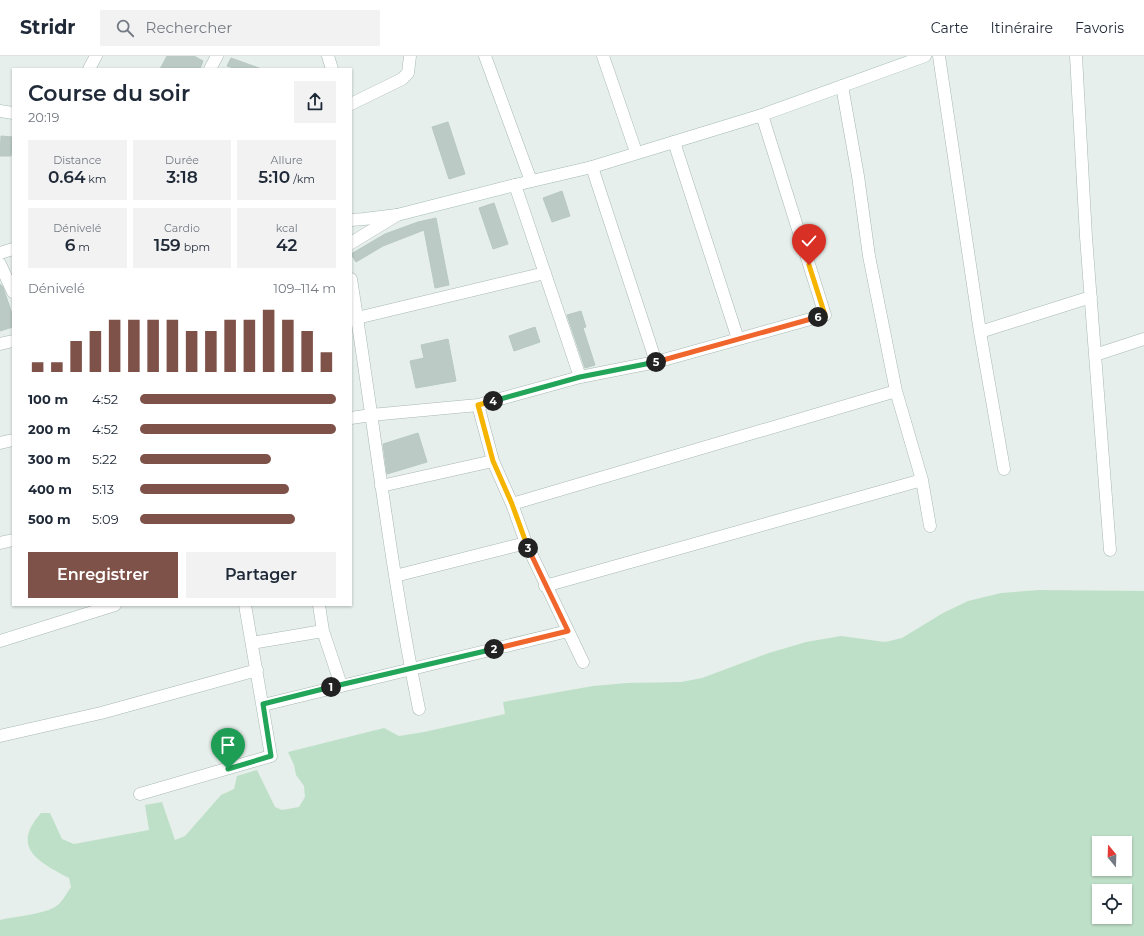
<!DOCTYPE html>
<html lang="fr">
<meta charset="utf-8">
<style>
:root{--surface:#fff;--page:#f2f2f3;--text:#1f2937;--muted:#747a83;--line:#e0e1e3;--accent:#7f5249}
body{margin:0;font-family:Montserrat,sans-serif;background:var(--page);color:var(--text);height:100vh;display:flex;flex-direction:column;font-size:15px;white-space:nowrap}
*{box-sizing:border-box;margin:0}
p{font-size:13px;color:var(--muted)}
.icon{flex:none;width:22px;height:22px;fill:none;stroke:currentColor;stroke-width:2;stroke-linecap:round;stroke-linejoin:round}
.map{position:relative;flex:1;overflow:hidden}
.drawer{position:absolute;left:12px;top:12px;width:340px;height:538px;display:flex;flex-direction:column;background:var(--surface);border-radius:0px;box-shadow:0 1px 3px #0004}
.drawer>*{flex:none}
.needle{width:26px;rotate:341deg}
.tools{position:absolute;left:1092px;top:780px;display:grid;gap:8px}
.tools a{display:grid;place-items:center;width:40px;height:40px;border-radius:0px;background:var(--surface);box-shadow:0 1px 3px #0004;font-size:20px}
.pin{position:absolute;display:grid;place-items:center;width:34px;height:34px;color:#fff;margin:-41px -17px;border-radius:50% 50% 50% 0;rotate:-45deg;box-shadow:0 0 4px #0007}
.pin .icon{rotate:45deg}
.km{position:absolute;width:20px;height:20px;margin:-10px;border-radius:50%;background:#222;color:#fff;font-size:11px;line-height:20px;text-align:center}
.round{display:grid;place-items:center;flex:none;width:42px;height:42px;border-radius:0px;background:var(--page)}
.overview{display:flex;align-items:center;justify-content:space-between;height:68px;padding:0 16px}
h1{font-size:22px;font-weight:600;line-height:30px}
.metrics{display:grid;grid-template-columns:repeat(3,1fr);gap:6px;height:68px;padding:4px 16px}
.metrics div{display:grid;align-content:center;border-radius:0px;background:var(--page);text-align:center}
.metrics b{font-size:17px;font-weight:600}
.metrics small{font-size:11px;font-weight:400}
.metrics p{font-size:11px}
.chart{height:112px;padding:8px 16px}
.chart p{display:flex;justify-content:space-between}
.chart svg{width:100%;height:72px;margin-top:4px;stroke:var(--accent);stroke-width:6}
.primary-button{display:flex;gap:8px;margin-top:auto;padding:8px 16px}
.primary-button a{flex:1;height:46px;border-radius:0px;background:var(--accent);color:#fff;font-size:16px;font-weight:600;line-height:46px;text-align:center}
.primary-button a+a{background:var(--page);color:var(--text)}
ul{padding:0 16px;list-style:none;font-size:13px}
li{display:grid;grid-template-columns:64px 48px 1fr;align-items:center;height:30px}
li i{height:10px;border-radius:5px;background:var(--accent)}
header{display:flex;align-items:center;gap:24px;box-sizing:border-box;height:56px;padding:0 20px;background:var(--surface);border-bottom:1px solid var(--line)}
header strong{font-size:19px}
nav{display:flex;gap:22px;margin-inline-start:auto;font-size:14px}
.search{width:280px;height:36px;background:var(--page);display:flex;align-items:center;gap:10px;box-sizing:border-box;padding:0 14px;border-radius:0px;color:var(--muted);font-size:15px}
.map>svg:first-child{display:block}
</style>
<header>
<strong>Stridr</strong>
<div class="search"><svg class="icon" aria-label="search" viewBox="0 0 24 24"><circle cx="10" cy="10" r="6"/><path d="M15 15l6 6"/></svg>Rechercher</div>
<nav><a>Carte</a><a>Itinéraire</a><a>Favoris</a></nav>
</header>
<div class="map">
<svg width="1144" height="880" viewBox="0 0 1144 880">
<rect width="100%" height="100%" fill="#e6efeb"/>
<path fill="#bfe0c8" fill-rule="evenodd" d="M1039,534l105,1v345h-1144v-16c16,-4 41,-5 55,-13 7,-4 11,-13 16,-20l-2,-9c-30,-16 -59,-30 -28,-65h9l12,26 12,5 75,-14 -4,-25 17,-3 13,38 10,-4 36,-41 13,-6 3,-13 20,-6 18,37 7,3 17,-3 6,-10 -1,-11 -8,-11 -2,-10 -6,-13 96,-24 15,8 25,-4 81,-18 -2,-12 90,-16 34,-3 54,-1 21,-4 67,-25 37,-11 35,-6 44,6 17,-4 41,-25 25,-12 33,-8zM1099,787h26v26h-26zM1099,835h26v26h-26z"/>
<path fill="#bbcac4" stroke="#b8c9c2" d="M167,0h27l9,5 -3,8h-40z
M231,2l28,10v1h-22l-10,-3z
M448,66l17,52 -16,5 -17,-52z
M1,80l12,1 -2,19h-11z
M562,135l8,25 -18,6 -9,-24z
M494,147l14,41 -15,5 -14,-41z
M436,162l13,67 -14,3 -11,-58 -41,16 -27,16 -5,-8 34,-20 33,-12z
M0,228l3,3 10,30v10l-13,4z
M581,255l5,16 -3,1 12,37 -10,3 -18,-53z
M535,271l5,15 -26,9 -5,-15z
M448,283l8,42 -40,7 -6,-27 14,-3 -3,-13z
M418,377l9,29 -40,12 -4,-30z"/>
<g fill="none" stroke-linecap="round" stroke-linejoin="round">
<defs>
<path id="minor" d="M328,0l4,13
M485,0l46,125
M603,0l33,96
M939,0l41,276 24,137
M1076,0l10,181 24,313
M89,13l7,-13
M210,13l7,-13
M842,30l16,90 11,80 27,135 26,89 8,46
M351,48l51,-25 6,-6 2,-17
M674,86l64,197
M592,111l64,195
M515,129l65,192
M0,197l13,-4
M0,208l13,28
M351,223c23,144 39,288 68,430
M357,262l188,-45
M980,276l111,-35
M1095,299l49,-16
M478,349l15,56 19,43 14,39 57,119
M351,362l20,-3 107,-10 102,-28 76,-15 169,-47 -63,-200
M0,387l13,-3
M381,430l112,-25
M512,448l384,-113
M0,487l13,-3
M395,520l131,-33
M545,530l377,-106
M319,549l4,26 18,54
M0,585l115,-36
M252,587l71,-12
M263,649l305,-74
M0,680l101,-23 156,-43
M140,738l131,-38 -26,-151"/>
<path id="tertiary" d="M351,187l46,-28
M0,288l13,-3"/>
<path id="secondary" d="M0,55l13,2
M351,164l13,-1 33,-4 118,-30 77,-18 170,-52 163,-59"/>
</defs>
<use href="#minor" stroke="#a8b8b2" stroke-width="13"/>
<use href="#tertiary" stroke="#a8b8b2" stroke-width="13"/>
<use href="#secondary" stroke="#a4bbb3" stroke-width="13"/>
<use href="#minor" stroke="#fff" stroke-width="12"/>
<use href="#tertiary" stroke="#fff" stroke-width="12"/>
<use href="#secondary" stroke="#fff" stroke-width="12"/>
</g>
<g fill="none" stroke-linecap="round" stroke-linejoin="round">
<defs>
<path id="split-1" d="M228,713l43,-13 -8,-52 68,-17"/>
<path id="split-2" d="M331,631l163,-38"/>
<path id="split-3" d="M494,593l74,-18 -40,-83"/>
<path id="split-4" d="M493,345l-15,4 15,56 19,43 16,44"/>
<path id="split-5" d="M493,345l87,-24 76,-15"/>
<path id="split-6" d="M656,306l162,-45"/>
<path id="split-7" d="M809,209l16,50 -7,2"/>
</defs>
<use href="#split-1" stroke="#fff" stroke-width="8"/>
<use href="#split-2" stroke="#fff" stroke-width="8"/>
<use href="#split-3" stroke="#fff" stroke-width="8"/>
<use href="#split-4" stroke="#fff" stroke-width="8"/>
<use href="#split-5" stroke="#fff" stroke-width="8"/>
<use href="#split-6" stroke="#fff" stroke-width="8"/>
<use href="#split-7" stroke="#fff" stroke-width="8"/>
<use href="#split-1" stroke="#22a559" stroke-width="5"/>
<use href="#split-2" stroke="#22a559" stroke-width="5"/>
<use href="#split-3" stroke="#f0652b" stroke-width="5"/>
<use href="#split-4" stroke="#f5b400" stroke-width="5"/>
<use href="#split-5" stroke="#22a559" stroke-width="5"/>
<use href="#split-6" stroke="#f0652b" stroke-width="5"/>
<use href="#split-7" stroke="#f5b400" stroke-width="5"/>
</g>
</svg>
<div class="tools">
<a><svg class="needle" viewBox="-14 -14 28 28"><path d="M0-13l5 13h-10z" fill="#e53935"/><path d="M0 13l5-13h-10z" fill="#747a83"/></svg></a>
<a><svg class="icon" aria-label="locate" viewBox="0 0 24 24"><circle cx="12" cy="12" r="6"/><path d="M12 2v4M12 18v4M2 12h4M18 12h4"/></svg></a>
</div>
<div class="pin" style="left:228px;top:713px;background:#1e9e55"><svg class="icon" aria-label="arrive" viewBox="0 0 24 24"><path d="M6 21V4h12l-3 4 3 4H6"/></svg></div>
<div class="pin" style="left:809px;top:209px;background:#d93025"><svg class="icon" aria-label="check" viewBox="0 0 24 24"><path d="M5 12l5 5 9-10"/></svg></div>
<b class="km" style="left:331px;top:631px">1</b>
<b class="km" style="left:494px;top:593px">2</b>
<b class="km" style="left:528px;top:492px">3</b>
<b class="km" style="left:493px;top:345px">4</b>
<b class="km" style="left:656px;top:306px">5</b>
<b class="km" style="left:818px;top:261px">6</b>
<section class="drawer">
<div class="overview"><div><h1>Course du soir</h1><p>20:19</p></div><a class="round"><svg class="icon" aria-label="share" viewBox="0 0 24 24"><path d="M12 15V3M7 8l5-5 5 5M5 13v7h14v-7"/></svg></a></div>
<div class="metrics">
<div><p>Distance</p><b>0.64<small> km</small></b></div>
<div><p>Durée</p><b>3:18</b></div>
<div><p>Allure</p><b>5:10<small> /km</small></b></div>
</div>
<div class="metrics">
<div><p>Dénivelé</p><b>6<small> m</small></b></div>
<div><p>Cardio</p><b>159<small> bpm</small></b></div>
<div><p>kcal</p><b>42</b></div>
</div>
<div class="chart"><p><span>Dénivelé</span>109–114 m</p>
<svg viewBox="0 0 160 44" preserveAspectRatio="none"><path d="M5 44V38M15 44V38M25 44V25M35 44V19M45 44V12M55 44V12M65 44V12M75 44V12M85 44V19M95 44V19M105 44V12M115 44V12M125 44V6M135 44V12M145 44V19M155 44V32"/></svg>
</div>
<ul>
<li><b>100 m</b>4:52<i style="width:100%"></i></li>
<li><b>200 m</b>4:52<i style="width:100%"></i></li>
<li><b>300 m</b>5:22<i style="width:67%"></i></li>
<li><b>400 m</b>5:13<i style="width:76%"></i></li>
<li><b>500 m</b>5:09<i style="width:79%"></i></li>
</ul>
<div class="primary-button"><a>Enregistrer</a><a>Partager</a></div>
</section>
</div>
